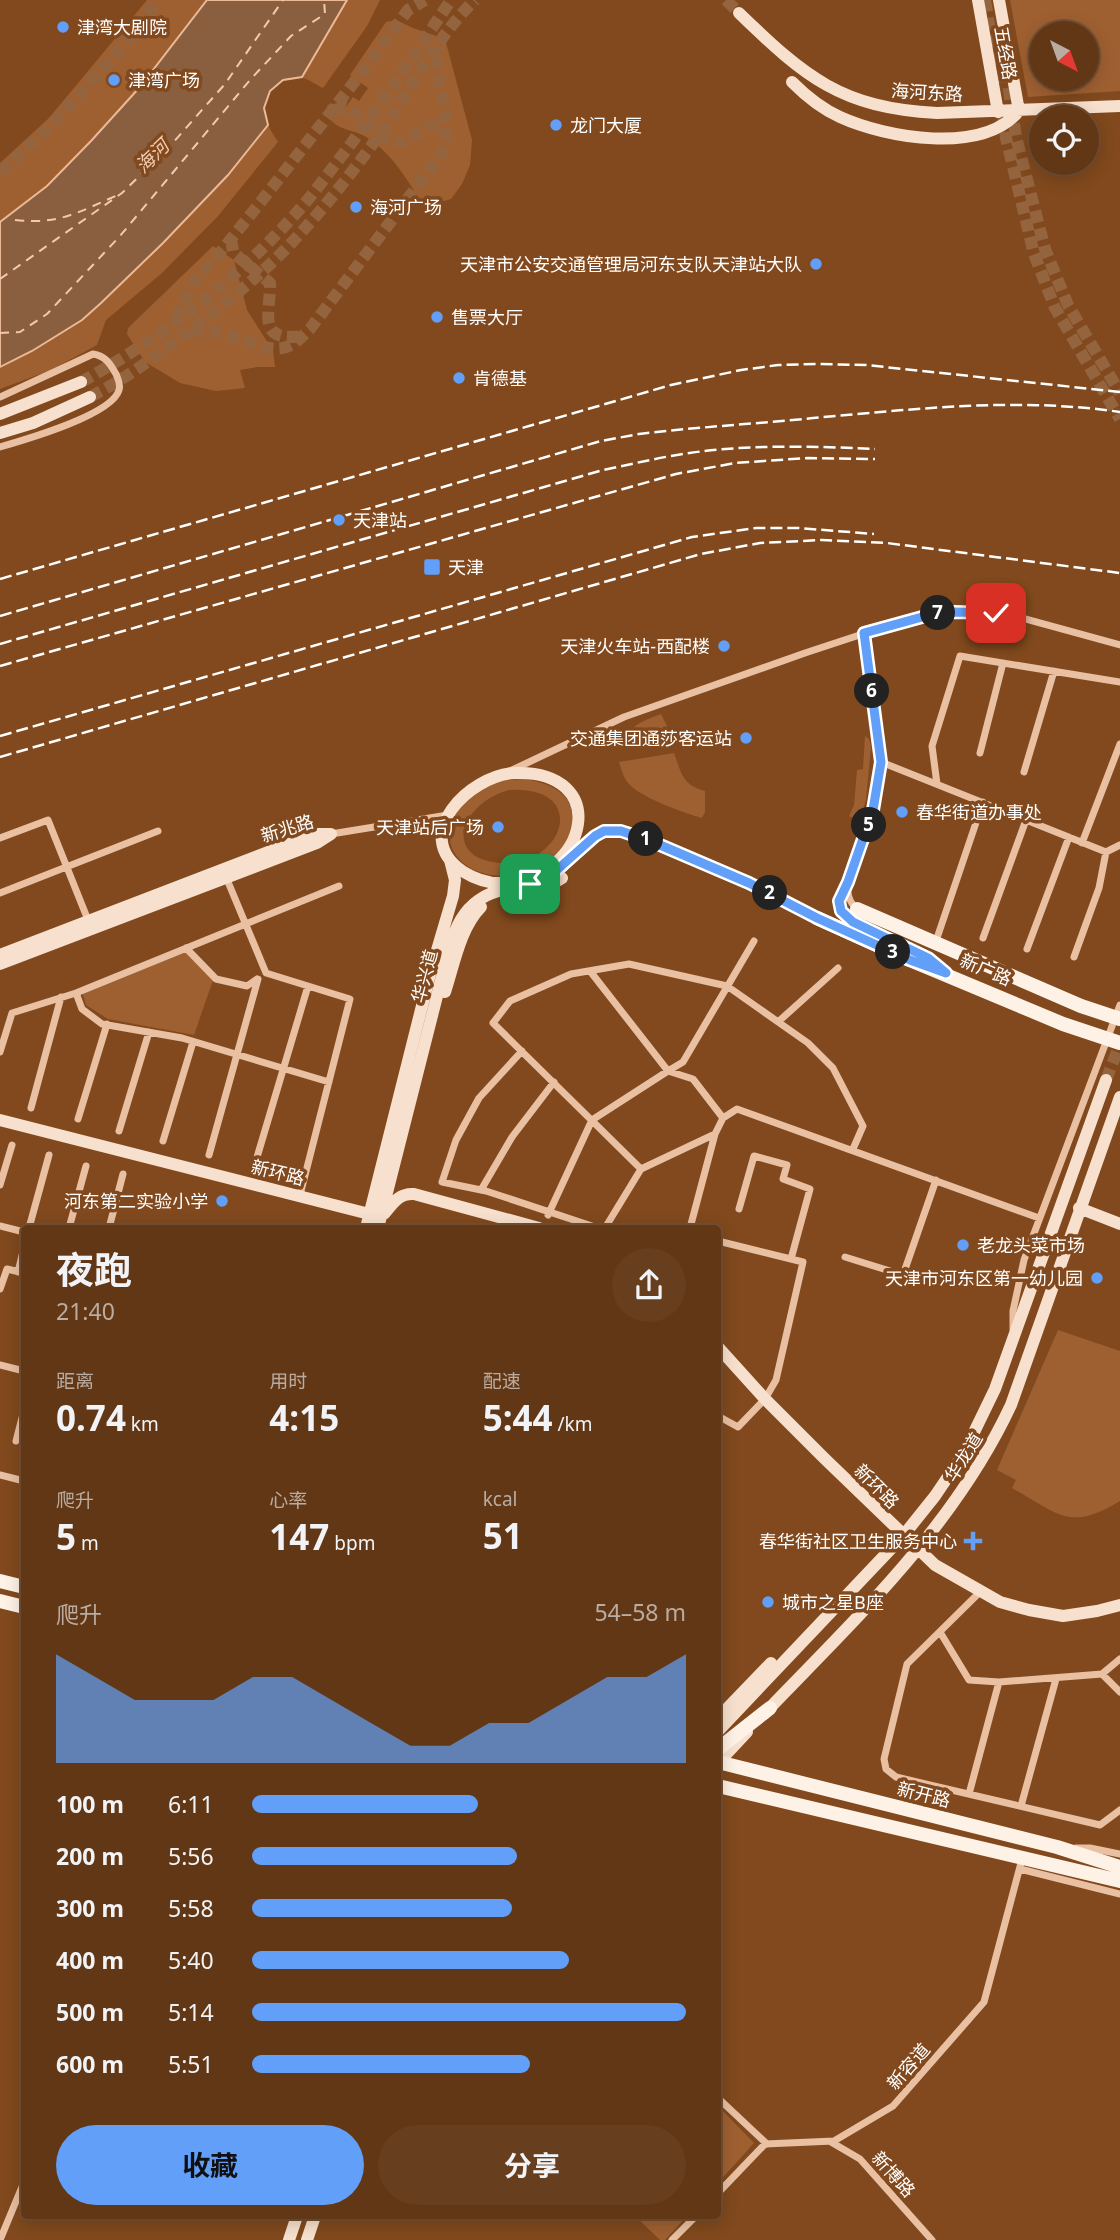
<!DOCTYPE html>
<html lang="zh">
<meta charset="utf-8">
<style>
:root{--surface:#613716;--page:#673f1f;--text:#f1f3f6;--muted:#baaca1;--line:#755135;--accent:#619ff8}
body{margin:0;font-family:"Noto Sans","Noto Sans SC",sans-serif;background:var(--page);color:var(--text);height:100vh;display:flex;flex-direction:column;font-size:26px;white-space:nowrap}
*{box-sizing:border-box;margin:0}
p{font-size:23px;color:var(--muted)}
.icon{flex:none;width:38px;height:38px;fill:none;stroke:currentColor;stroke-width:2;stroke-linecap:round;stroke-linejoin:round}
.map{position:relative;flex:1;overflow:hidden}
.drawer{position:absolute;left:21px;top:1225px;width:700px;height:994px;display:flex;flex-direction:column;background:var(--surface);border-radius:7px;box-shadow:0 4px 18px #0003,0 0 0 2px var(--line)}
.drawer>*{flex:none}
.needle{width:46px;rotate:139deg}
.buttons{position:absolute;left:1029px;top:21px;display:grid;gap:14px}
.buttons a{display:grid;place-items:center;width:70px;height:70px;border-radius:50%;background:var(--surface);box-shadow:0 4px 18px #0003,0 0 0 2px var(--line);font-size:35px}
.pin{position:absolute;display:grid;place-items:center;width:60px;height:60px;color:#fff;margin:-30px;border-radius:14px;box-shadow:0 4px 10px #0006}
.km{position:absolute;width:35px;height:35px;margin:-18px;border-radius:50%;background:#222;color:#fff;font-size:19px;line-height:35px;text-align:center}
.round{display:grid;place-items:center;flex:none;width:74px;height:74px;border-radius:37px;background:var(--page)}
.head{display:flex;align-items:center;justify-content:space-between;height:119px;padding:0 35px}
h1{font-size:38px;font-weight:700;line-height:52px}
.stats{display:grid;grid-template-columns:repeat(3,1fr);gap:10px;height:119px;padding:7px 35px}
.stats div{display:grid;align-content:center}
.stats b{font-size:35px;font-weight:700}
.stats small{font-size:19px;font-weight:400}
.stats p{font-size:19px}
.chart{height:196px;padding:14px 35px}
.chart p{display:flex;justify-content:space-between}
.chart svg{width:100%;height:126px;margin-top:7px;fill:var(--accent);opacity:.7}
.button{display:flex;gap:14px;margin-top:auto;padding:14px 35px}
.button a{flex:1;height:80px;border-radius:42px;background:var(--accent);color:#111;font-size:28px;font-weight:700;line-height:80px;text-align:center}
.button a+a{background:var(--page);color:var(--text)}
ul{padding:0 35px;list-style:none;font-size:23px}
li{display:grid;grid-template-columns:112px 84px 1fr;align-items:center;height:52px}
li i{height:18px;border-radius:9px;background:var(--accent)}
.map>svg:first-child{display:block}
</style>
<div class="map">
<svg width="1120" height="2240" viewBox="0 0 1120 2240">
<rect width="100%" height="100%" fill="#81491d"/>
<path fill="#9f6031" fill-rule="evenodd" d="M147,0h233l-13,26 -44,62c-7,-3 -14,-9 -21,-10 -18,-4 -39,14 -38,33 1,12 8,21 14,31l-60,74 -56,57 -56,47 -9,25 -46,25 -51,19v-226l49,-45z
M1010,0h110v91l-92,6zM1041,33h46v46h-46z
M396,20l17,8 32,11 27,101 -2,25 -8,19 -11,15 -21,6 -7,-1c-17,-25 -30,-50 -57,-67 -17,-10 -38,-6 -39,-31l4,-3 12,8 10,-14 6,4 9,-13 -18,-13 36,-53z
M213,246l21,14 13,50 26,41 2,16h-18l-17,3 5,18 -29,3 -36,-8 -35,-21 -18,-28 1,-6z
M661,714l13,26 -54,9c6,-22 22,-28 41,-35z
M865,736l4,3 2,8 -5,52 -6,23 -11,-6 5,-11 3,-35 6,-1z
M674,753c7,19 8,32 31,38v21l-3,6c-18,-5 -57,-19 -71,-32 -7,-6 -9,-15 -12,-24z
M523,779c31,4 58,18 47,54 -4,11 -12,22 -22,30 -21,15 -58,18 -81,3 -37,-27 -8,-69 25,-82 9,-4 21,-4 31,-5zM509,790c82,-5 55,78 -9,73 -59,-5 -39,-60 9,-73z
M183,950l30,30 -19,55 -86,-16 -22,-14 -5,-17z
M1058,1330l62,21v150c-51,31 -61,13 -108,-13l4,-8 -19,-10z
M718,2106l36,37 -36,40z
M635,2216h52l-22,24h-5z"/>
<path fill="#895f3f" stroke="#ebb996" stroke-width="2" d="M207,0h140l-45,77 -19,3 -13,11 -6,17 4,17 -40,50 -65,68 -62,60 -19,17 -50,31 -32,16v-145l47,-36 44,-45 48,-53z"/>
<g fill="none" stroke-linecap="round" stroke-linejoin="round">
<path stroke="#f1caae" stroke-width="2" stroke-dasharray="9 7" stroke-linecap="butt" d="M15,220c45,5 63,-8 103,-25
M0,279l122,-86 49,-48 54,-61 58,-84
M0,333l20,-1 27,-18 73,-78 130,-156 41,-44 34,-22 -1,-14"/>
<path stroke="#94643f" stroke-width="12" stroke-dasharray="12 6" stroke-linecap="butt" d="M726,0l13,13
M985,0l15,89
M1006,70l10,67 29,112 23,56 52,88
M334,110l11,-3 6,2c11,9 28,26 40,31 24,11 39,-35 55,-3
M1003,114l3,24 28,116 21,54 65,111
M0,172c58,-51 112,-109 158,-172
M231,239l2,12 3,4 34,28c1,28 -15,60 32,53
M176,318l20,-40 19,-19 48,-60 103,-132 42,-57 17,-10
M192,332c35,-9 70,26 97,14 8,-3 15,-12 21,-17l132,-176c7,-24 3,-43 -2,-67 -2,-13 -2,-26 -3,-39
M81,382c84,-46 162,-107 224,-179 14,-16 26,-34 39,-50 38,-50 72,-101 107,-153
M90,397c37,-19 69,-43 102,-68 36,-28 73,-57 104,-91 30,-32 58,-68 84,-104 32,-44 55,-96 95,-134
M1106,1080l14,-36"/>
<path stroke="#e9c0a2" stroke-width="7" d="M0,397l93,-43c13,2 17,10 23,20 2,5 5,10 3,16 -7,25 -95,50 -119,57
M980,753l23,-90
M881,762l225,90 14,-7
M510,771l114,-54 181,-64 94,-31 34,-8 20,-2 62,4 105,29
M1024,772l30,-101
M937,784l-5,-38 28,-90 160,26
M331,834l117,-19
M0,838l48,-18 40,100
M1082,843l38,-99
M226,877l40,96 84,26 -50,196
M846,885c-6,14 -9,21 1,33 31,18 65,27 92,50
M0,893l158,-62
M857,909c-9,-8 -10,-16 -9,-27l25,-72 8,-48 -17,-129
M983,938l43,-118
M935,944l48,-142
M186,948l30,31 31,7 10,-7
M1027,949l42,-112
M1074,957l25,-69 7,-36
M590,971l78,100 15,-9 71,-121
M76,993l6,16 20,15 80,14 147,44
M778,1022l60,-54
M522,1051l-43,47 -23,42 -14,42 44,9 112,37
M0,1052l12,-39 64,-20 263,-107
M31,1108l30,-111
M78,1119l29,-95
M119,1131l30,-99
M163,1141l30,-99
M209,1155l49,-176
M255,1164l53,-178
M641,1169l-148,-146 17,-22 61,-27 58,-10 98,22 81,57 25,25 30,58 -10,23
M0,1185l12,-40
M481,1190l31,-53 42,-55
M739,1209l15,-53 33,9 -4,14 27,10 -19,70
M548,1215l44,-95 76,-49 25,8 30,39 14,-9 302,109
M0,1226l24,6
M29,1228l20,-73
M69,1228l17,-62
M109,1228l14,-54
M605,1228l36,-59 74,-35
M690,1228l25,-94 8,-16
M718,1241l85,21 -27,118 -11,19 -27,28 -20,-11
M845,1257l58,18 33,-95
M18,1272l6,-25
M0,1289l7,-20 17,4
M1013,1329v-18l11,-51 96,-255
M0,1365l24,6
M16,1441l8,-31
M0,1475l24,6
M981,1591l-74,73 -23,95 2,10 10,8 204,48 20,-15
M940,1632l29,48 30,2 103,-8 18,18
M1102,1674l18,-15
M969,1794l30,-112
M1021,1806l35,-127
M1076,1848h14l30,6
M1020,1869l100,25
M718,2098l49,46
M831,2142l29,17 72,81
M718,2193l47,-49 69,-3 59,-35 91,-104 38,-143
M0,2240l24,-58
M672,2240l24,-24"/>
<path stroke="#f7e0cd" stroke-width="12" d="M978,0l20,112
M999,0l20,111
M739,13c66,64 102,95 198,100l183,-7
M792,82c14,14 30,27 48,35 46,21 142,38 179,-6
M0,414l81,-32
M0,433l33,-10 57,-26
M514,773c98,-4 76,105 -11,110 -15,1 -28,-4 -41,-12 -52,-36 7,-95 52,-98z
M518,895l22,-4 22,-13
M0,955l315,-121h16
M0,964l317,-121 14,-9
M445,992c9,-27 15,-64 36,-85
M0,1120l381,97
M1079,1208l41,16
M384,1214c9,-11 15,-21 30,-20l125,34
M366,1228l64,-254 23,-78 2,-16 -5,-20
M378,1228l72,-283c6,-18 13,-34 29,-45 20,-15 50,-10 71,-24 32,-20 36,-54 81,-43l118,50 68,35
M718,1347l47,52 59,59 111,107 65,37 29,8 34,6 34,-5 23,-6
M764,1714c92,-96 190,-187 247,-309l109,-308
M718,1718l53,-55
M718,1731l185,-195 32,-40 29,-43 31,-64 111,-309
M718,1763l29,-31
M289,2240l8,-24
M307,2240l8,-24"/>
<path stroke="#fef1e5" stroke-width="14" d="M857,909l224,97 39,13
M817,918l93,42 153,64 57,19
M0,1581l24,6
M0,1601l24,6
M718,1749l52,-41
M718,1762l339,85 63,20
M718,1786l402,95"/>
<path stroke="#fff" stroke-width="2.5" stroke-dasharray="12 5" stroke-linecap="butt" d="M0,579l671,-194 70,-15 37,-5 38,-1 50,1 254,27
M0,616l601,-175 38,-7c58,-7 116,-10 174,-16 102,-9 205,-21 307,-6
M0,644l603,-174c25,-5 49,-11 74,-15 63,-11 134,-9 198,-6
M0,666l676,-192 59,-11 73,-5 67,1
M0,736l692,-199 64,-9h43l75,6
M0,757l701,-203 59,-11 62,-3 65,3 233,30"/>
</g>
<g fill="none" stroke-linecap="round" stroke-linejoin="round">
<defs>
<path id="route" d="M530,884l20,-8 45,-40 9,-5h17l32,11 96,41 68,35 93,42 36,13 -18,-15 -75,-36 -12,-11 -2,-10 9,-19 25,-72 8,-48 -17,-129 69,-19 20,-2 43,1"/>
</defs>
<use href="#route" stroke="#fff" stroke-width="14"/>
<use href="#route" stroke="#619ff8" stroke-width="9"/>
</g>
<g fill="#619ff8" stroke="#81491d" stroke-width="2.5">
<circle cx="63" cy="27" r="7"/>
<circle cx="114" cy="80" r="7"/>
<circle cx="556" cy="125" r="7"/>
<circle cx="356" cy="207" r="7"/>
<circle cx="816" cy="264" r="7"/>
<circle cx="437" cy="317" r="7"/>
<circle cx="459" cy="378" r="7"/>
<circle cx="339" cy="520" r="7"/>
<rect x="423" y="558" width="18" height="18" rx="3.5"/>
<circle cx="724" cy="646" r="7"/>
<circle cx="746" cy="738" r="7"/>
<circle cx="902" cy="812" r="7"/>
<circle cx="498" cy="827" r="7"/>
<circle cx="222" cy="1201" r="7"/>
<circle cx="963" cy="1245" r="7"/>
<circle cx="1097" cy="1278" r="7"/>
<path d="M969.5 1530.5h7v7h7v7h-7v7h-7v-7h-7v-7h7z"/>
<circle cx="768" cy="1602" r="7"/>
</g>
<g text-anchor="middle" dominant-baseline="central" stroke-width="7" stroke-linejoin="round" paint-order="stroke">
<g font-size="18" fill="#fff" stroke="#81491d" text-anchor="start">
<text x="77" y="27">津湾大剧院</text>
<text x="128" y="80">津湾广场</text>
<text x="570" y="125">龙门大厦</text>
<text x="370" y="207">海河广场</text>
<text x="802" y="264" text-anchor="end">天津市公安交通管理局河东支队天津站大队</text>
<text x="451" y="317">售票大厅</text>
<text x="473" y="378">肯德基</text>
<text x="353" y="520">天津站</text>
<text x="448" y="567">天津</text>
<text x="710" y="646" text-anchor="end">天津火车站-西配楼</text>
<text x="732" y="738" text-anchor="end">交通集团通莎客运站</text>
<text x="916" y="812">春华街道办事处</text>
<text x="484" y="827" text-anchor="end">天津站后广场</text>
<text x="208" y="1201" text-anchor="end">河东第二实验小学</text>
<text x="977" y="1245">老龙头菜市场</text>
<text x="1083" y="1278" text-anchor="end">天津市河东区第一幼儿园</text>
<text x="957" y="1541" text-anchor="end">春华街社区卫生服务中心</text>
<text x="782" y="1602">城市之星B座</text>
</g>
<g font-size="18" fill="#fff" stroke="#81491d">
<text transform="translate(1006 53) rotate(80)">五经路</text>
<text transform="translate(927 92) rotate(3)">海河东路</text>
<text transform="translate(287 828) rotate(-17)">新兆路</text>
<text transform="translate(986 969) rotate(23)">新广路</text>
<text transform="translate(424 976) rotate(-75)">华兴道</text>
<text transform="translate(278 1172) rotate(14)">新环路</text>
<text transform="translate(963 1457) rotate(-58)">华龙道</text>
<text transform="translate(877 1486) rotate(45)">新环路</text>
<text transform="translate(924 1794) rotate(14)">新开路</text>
<text transform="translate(908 2066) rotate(-49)">新容道</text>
<text transform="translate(894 2174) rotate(48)">新博路</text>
</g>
<g font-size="19" font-style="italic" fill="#f1caae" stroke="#81491d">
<text transform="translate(152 156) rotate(-44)">海河</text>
</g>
</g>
</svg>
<div class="buttons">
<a><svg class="needle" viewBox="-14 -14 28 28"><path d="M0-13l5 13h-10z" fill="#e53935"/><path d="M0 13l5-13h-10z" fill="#baaca1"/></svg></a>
<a><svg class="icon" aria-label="locate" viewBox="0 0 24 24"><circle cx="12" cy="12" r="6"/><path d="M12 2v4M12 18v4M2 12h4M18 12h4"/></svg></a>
</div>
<div class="pin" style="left:530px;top:884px;background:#1e9e55"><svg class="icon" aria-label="arrive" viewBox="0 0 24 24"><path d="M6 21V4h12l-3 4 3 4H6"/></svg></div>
<div class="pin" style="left:996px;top:613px;background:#d93025"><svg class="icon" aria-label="check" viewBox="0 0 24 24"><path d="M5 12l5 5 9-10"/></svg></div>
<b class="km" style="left:646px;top:839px">1</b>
<b class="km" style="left:770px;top:893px">2</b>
<b class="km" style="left:893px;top:952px">3</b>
<b class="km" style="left:869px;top:825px">5</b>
<b class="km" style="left:872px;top:691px">6</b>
<b class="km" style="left:938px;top:613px">7</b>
<section class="drawer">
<div class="head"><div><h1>夜跑</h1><p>21:40</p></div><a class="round"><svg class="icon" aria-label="share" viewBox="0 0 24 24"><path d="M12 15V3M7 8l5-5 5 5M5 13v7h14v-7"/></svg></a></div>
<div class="stats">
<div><p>距离</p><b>0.74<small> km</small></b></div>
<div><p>用时</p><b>4:15</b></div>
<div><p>配速</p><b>5:44<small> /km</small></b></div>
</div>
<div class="stats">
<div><p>爬升</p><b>5<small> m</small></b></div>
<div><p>心率</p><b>147<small> bpm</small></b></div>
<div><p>kcal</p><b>51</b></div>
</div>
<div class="chart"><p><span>爬升</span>54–58 m</p>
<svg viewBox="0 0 160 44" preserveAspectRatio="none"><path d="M0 44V6L10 14L20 22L30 22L40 22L50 14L60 14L70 22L80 30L90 38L100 38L110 30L120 30L130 22L140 14L150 14L160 6V44z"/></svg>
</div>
<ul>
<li><b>100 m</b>6:11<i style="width:52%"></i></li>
<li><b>200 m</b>5:56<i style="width:61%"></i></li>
<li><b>300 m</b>5:58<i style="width:60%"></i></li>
<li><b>400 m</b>5:40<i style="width:73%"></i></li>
<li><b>500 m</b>5:14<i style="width:100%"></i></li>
<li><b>600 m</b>5:51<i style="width:64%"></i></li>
</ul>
<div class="button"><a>收藏</a><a>分享</a></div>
</section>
</div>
